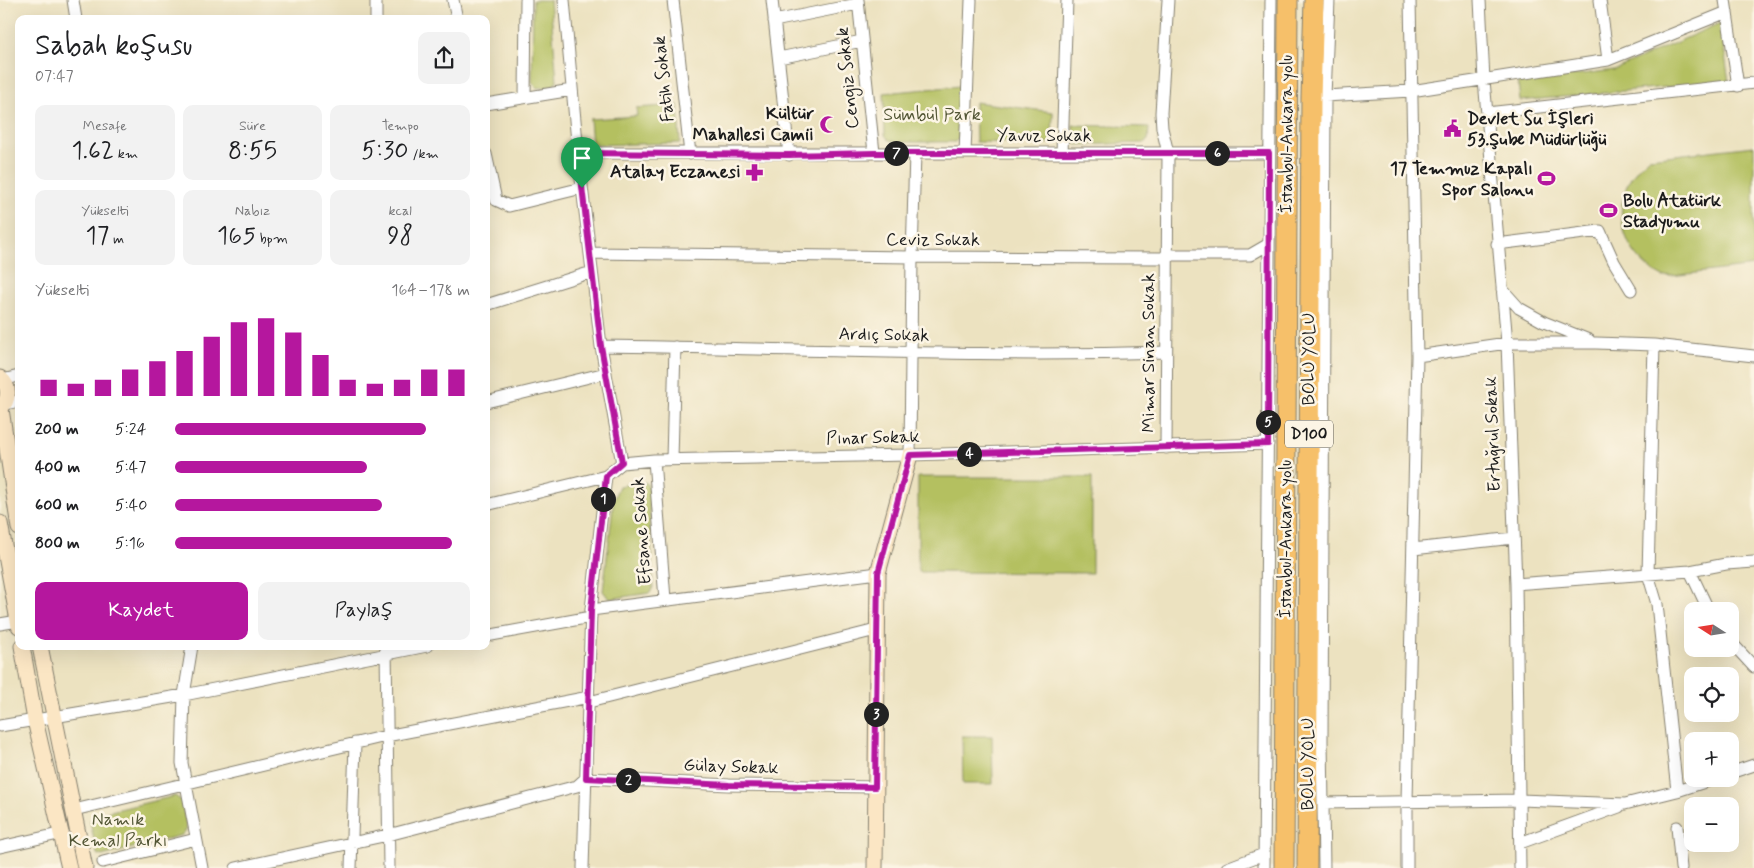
<!DOCTYPE html>
<html lang="tr">
<meta charset="utf-8">
<style>
:root{--surface:#fff;--page:#f2f2f2;--text:#202124;--muted:#757577;--accent:#b5179e}
body{margin:0;font-family:Mynerve,sans-serif;background:var(--page);color:var(--text);height:100vh;display:flex;flex-direction:column;font-size:19px;white-space:nowrap}
*{box-sizing:border-box;margin:0}
p{font-size:16px;color:var(--muted)}
.icon{flex:none;width:28px;height:28px;fill:none;stroke:currentColor;stroke-width:2;stroke-linecap:round;stroke-linejoin:round}
.map{position:relative;flex:1;overflow:hidden}
.panel{position:absolute;left:15px;top:15px;width:475px;height:635px;display:flex;flex-direction:column;background:var(--surface);border-radius:10px;box-shadow:0 5px 20px #0002}
.panel>*{flex:none}
.needle{width:32px;rotate:282deg}
.buttons{position:absolute;left:1684px;top:602px;display:grid;gap:10px}
.buttons a{display:grid;place-items:center;width:55px;height:55px;border-radius:10px;background:var(--surface);box-shadow:0 5px 20px #0002;font-size:25px}
.pin{position:absolute;display:grid;place-items:center;width:42px;height:42px;color:#fff;margin:-51px -21px;border-radius:50% 50% 50% 0;rotate:-45deg;box-shadow:0 0 5px #0007}
.pin .icon{rotate:45deg}
.km{position:absolute;width:25px;height:25px;margin:-12px;border-radius:50%;background:#222;color:#fff;font-size:14px;line-height:25px;text-align:center}
.round{display:grid;place-items:center;flex:none;width:52px;height:52px;border-radius:10px;background:var(--page)}
.summary{display:flex;align-items:center;justify-content:space-between;height:85px;padding:0 20px}
h1{font-size:28px;font-weight:600;line-height:38px}
.figures{display:grid;grid-template-columns:repeat(3,1fr);gap:8px;height:85px;padding:5px 20px}
.figures div{display:grid;align-content:center;border-radius:10px;background:var(--page);text-align:center}
.figures b{font-size:25px;font-weight:600}
.figures small{font-size:14px;font-weight:400}
.figures p{font-size:14px}
.chart{height:140px;padding:10px 20px}
.chart p{display:flex;justify-content:space-between}
.chart svg{width:100%;height:90px;margin-top:5px;stroke:var(--accent);stroke-width:6}
.primary-button{display:flex;gap:10px;margin-top:auto;padding:10px 20px}
.primary-button a{flex:1;height:58px;border-radius:10px;background:var(--accent);color:#fff;font-size:20px;font-weight:600;line-height:58px;text-align:center}
.primary-button a+a{background:var(--page);color:var(--text)}
ul{padding:0 20px;list-style:none;font-size:16px}
li{display:grid;grid-template-columns:80px 60px 1fr;align-items:center;height:38px}
li i{height:12px;border-radius:6px;background:var(--accent)}
.map>svg:first-child{display:block}
</style>
<div class="map">
<svg width="1754" height="868" viewBox="0 0 1754 868">
<rect width="100%" height="100%" fill="#fcf5e5"/>
<filter id="ink" filterUnits="userSpaceOnUse"><feTurbulence type="fractalNoise" baseFrequency=".02" numOctaves="2"/><feDisplacementMap in="SourceGraphic" scale="10" xChannelSelector="R" yChannelSelector="G"/><feConvolveMatrix kernelMatrix="1 2 1 2 8 2 1 2 1" color-interpolation-filters="sRGB"/></filter>
<filter id="wash" filterUnits="userSpaceOnUse"><feTurbulence type="fractalNoise" baseFrequency=".0096" numOctaves="4" result="noise"/><feDisplacementMap in="SourceGraphic" scale="20" xChannelSelector="R" yChannelSelector="G"/><feGaussianBlur stdDeviation="1.12" result="paint"/><feColorMatrix in="noise" values="0 0 0 0 0 0 0 0 0 0 0 0 0 0 0 0 0 1.4 0 .05"/><feComposite in="paint" operator="in"/></filter>
<g filter="url(#wash)">
<rect width="100%" height="100%" fill="#ece2c0"/>
<path fill="#b4c061" stroke="#686e3e" d="M533,0h17l7,81c-4,8 -13,6 -20,7l-5,-6z
M1720,23l9,58 -209,20 -2,-19 96,-12z
M960,86l-1,52 -4,4h-59l-7,-2 -4,-5 -1,-42z
M975,102l78,10 -1,31 -76,-1z
M678,105l2,38 -88,2 -2,-26 47,-3 -1,-8z
M1073,125l76,2 -1,13 -4,3 -68,2v-11l-3,-2z
M1754,146v120l-91,11c-46,-23 -58,-85 -14,-119z
M918,477h174v96l-174,-1z
M645,482l4,5 4,100 -3,6 -41,6 -6,-8 11,-93 5,-12z
M962,736h30l1,48h-30z
M175,796l6,4 6,29 -5,6 -80,21 -5,-2 -7,-33 4,-6z"/>
</g>
<g filter="url(#ink)">
<g fill="none" stroke-linecap="round" stroke-linejoin="round">
<defs>
<path id="minor" d="M73,0l3,19
M376,0v19
M453,0l4,19
M564,0l14,153 23,193 21,117
M673,0l17,154
M772,0l17,155
M858,0l16,153
M1480,0l4,80 23,263 9,241 4,284
M1600,0l8,60
M1725,0l13,86
M774,21l84,-17
M779,58l83,-17
M1325,96l86,-5 197,-31 119,-48
M525,97l1,-97
M486,104l86,-14
M1487,113l267,-30
M578,153c231,2 461,1 691,0
M965,153l6,-153
M1062,153l5,-153
M486,154l10,46 13,6 73,-18
M1497,244l103,-13 14,31 17,28
M590,253l322,4 254,1
M1166,255h84l19,-11
M1502,289l17,19 25,14 45,18
M486,305l106,-33
M1654,345l-6,229 9,30 20,187
M601,346c189,2 377,12 565,6
M1417,356l90,-13h89l58,2 100,11
M2,380l17,-4
M486,402l120,-29
M5,404l14,-3
M1166,448l2,-295 -6,-25 -1,-15 7,-113
M910,455l2,-198 3,-104
M672,459l3,-112
M654,460l11,139
M486,505l120,-29 16,-13 32,-3 256,-5 358,-11
M1413,549l101,-11
M1690,571l19,40
M1516,584l174,-13 36,-7 28,-2
M591,610l287,-37
M0,624l18,-3
M486,636l105,-19
M1730,641l24,26
M192,646l-8,49 -2,68 20,105
M386,648l3,220
M589,702l287,-72
M0,726l184,-31 243,-49
M1730,773l24,-8
M1323,803l197,-3 105,4 52,-13 37,-12
M74,810l312,-74 203,-39
M1677,827l4,41
M1520,843l99,-36
M0,847l63,-14
M103,862l93,-23
M236,868l152,-33 189,-49 9,-8 143,7 146,2
M351,868l4,-125
M583,868l8,-258 15,-134
M1227,868l37,-14
M1264,868l7,-868
M1324,868l-2,-127 3,-645 4,-96
M1407,868v-67l10,-445 -7,-356"/>
<path id="secondary" d="M0,378c11,9 9,22 0,31
M1,409l18,119
M0,523l19,103
M22,646l13,74 34,148
M40,646l45,222
M875,868l3,-295 32,-118"/>
<path id="trunk" d="M1284,868l4,-868
M1307,868l4,-771 3,-97"/>
</defs>
<use href="#minor" stroke="#847f6e" stroke-width="13"/>
<use href="#secondary" stroke="#847f6e" stroke-width="17"/>
<use href="#trunk" stroke="#847f6e" stroke-width="21"/>
<use href="#minor" stroke="#fff" stroke-width="11"/>
<use href="#secondary" stroke="#fbe6c4" stroke-width="15"/>
<use href="#trunk" stroke="#f6c06b" stroke-width="19"/>
</g>
</g>
<g fill="none" stroke-linecap="round" stroke-linejoin="round" filter="url(#ink)">
<defs>
<path id="route" d="M578,153l211,2 85,-2h395l-1,291 -358,11 -32,118 -3,214 -146,-2 -143,-7 5,-168 15,-134 16,-14 -21,-116z"/>
</defs>
<use href="#route" stroke="#fff" stroke-width="10"/>
<use href="#route" stroke="#b5179e" stroke-width="6"/>
</g>
<defs>
<symbol id="mosque-bare" viewBox="-9 -9 18 18"><path d="M3.5-4.9A6 6 0 1 0 3.5 4.9A5 5 0 1 1 3.5-4.9Z" fill="#b5179e" stroke="#fcf5e5" stroke-width="2.5" paint-order="stroke"/></symbol>
<symbol id="civic-bare" viewBox="-9 -9 18 18"><path d="M-.6-6.5H3V-4.5H.6V-3L4-1V1h2V6H-6V1h2V-1L-.6-3ZM-1.2 2.5V6h2.4V2.5Z" fill="#b5179e" stroke="#fcf5e5" stroke-width="2.5" paint-order="stroke"/></symbol>
<symbol id="pharmacy-bare" viewBox="-9 -9 18 18"><path d="M-2-6h4v4h4v4h-4v4h-4v-4h-4v-4h4Z" fill="#b5179e" stroke="#fcf5e5" stroke-width="2.5" paint-order="stroke"/></symbol>
<symbol id="stadium-bare" viewBox="-9 -9 18 18"><path d="M0-5a6.5 5 0 1 0 0 10a6.5 5 0 1 0 0-10ZM-3.5-1.8h7v3.6h-7Z" fill="#b5179e" stroke="#fcf5e5" stroke-width="2.5" paint-order="stroke"/></symbol>
</defs>
<g fill-rule="evenodd">
<use href="#mosque-bare" x="816" y="112" width="25" height="25"/>
<use href="#civic-bare" x="1440" y="116" width="25" height="25"/>
<use href="#pharmacy-bare" x="742" y="160" width="25" height="25"/>
<use href="#stadium-bare" x="1534" y="166" width="25" height="25"/>
<use href="#stadium-bare" x="1596" y="198" width="25" height="25"/>
</g>
<g text-anchor="middle" dominant-baseline="central" stroke-width="5" stroke-linejoin="round" paint-order="stroke">
<rect fill="#fcf5e5" stroke="#5f5d58" stroke-width="1" x="1285" y="420.5" width="48" height="27" rx="4"/>
<g font-size="16" font-weight="bold" fill="#1c1c1c">
<text x="1309" y="434">D100</text>
</g>
<g font-size="18" fill="#1c1c1c" stroke="#fcf5e5">
<text transform="translate(848 78) rotate(-96)">Cengiz Sokak</text>
<text transform="translate(664 79) rotate(-96)">Fatih Sokak</text>
<text transform="translate(1287 134) rotate(-90)">İstanbul-Ankara yolu</text>
<text x="1044" y="136">Yavuz Sokak</text>
<text x="933" y="240">Ceviz Sokak</text>
<text transform="translate(884 335) rotate(1)">Ardıç Sokak</text>
<text transform="translate(1149 353) rotate(-90)">Mimar Sinan Sokak</text>
<text transform="translate(1309 359) rotate(-90)">BOLU YOLU</text>
<text transform="translate(1493 434) rotate(-92)">Ertuğrul Sokak</text>
<text transform="translate(873 438) rotate(-1)">Pınar Sokak</text>
<text transform="translate(642 531) rotate(-94)">Efsane Sokak</text>
<text transform="translate(1286 539) rotate(-90)">İstanbul-Ankara yolu</text>
<text transform="translate(1308 764) rotate(-90)">BOLU YOLU</text>
<text transform="translate(731 767) rotate(2)">Gülay Sokak</text>
</g>
<g font-size="18" font-weight="bold" fill="#1c1c1c" stroke="#fcf5e5" text-anchor="end">
<text x="814" y="114">Kültür<tspan x="814" dy="21">Mahallesi Camii</tspan></text>
<text x="1467" y="119" text-anchor="start">Devlet Su İşleri<tspan x="1467" dy="21">53.Şube Müdürlüğü</tspan></text>
<text x="1533" y="169">17 Temmuz Kapalı<tspan x="1533" dy="21">Spor Salonu</tspan></text>
<text x="741" y="172">Atalay Eczanesi</text>
<text x="1623" y="201" text-anchor="start">Bolu Atatürk<tspan x="1623" dy="21">Stadyumu</tspan></text>
</g>
<g font-size="18" fill="#515534" stroke="#fcf5e5">
<text x="932" y="115">Sümbül Park</text>
<text x="118" y="820">Namık<tspan x="118" dy="21">Kemal Parkı</tspan></text>
</g>
</g>
</svg>
<div class="buttons">
<a><svg class="needle" viewBox="-14 -14 28 28"><path d="M0-13l5 13h-10z" fill="#e53935"/><path d="M0 13l5-13h-10z" fill="#757577"/></svg></a>
<a><svg class="icon" aria-label="locate" viewBox="0 0 24 24"><circle cx="12" cy="12" r="6"/><path d="M12 2v4M12 18v4M2 12h4M18 12h4"/></svg></a>
<a>+</a>
<a>−</a>
</div>
<div class="pin" style="left:582px;top:188px;background:#1e9e55"><svg class="icon" aria-label="arrive" viewBox="0 0 24 24"><path d="M6 21V4h12l-3 4 3 4H6"/></svg></div>
<b class="km" style="left:603px;top:499px">1</b>
<b class="km" style="left:628px;top:780px">2</b>
<b class="km" style="left:876px;top:714px">3</b>
<b class="km" style="left:969px;top:454px">4</b>
<b class="km" style="left:1268px;top:422px">5</b>
<b class="km" style="left:1217px;top:153px">6</b>
<b class="km" style="left:896px;top:153px">7</b>
<section class="panel">
<div class="summary"><div><h1>Sabah koşusu</h1><p>07:47</p></div><a class="round"><svg class="icon" aria-label="share" viewBox="0 0 24 24"><path d="M12 15V3M7 8l5-5 5 5M5 13v7h14v-7"/></svg></a></div>
<div class="figures">
<div><p>Mesafe</p><b>1.62<small> km</small></b></div>
<div><p>Süre</p><b>8:55</b></div>
<div><p>Tempo</p><b>5:30<small> /km</small></b></div>
</div>
<div class="figures">
<div><p>Yükselti</p><b>17<small> m</small></b></div>
<div><p>Nabız</p><b>165<small> bpm</small></b></div>
<div><p>kcal</p><b>98</b></div>
</div>
<div class="chart"><p><span>Yükselti</span>164–178 m</p>
<svg viewBox="0 0 160 44" preserveAspectRatio="none"><path d="M5 44V36M15 44V38M25 44V36M35 44V31M45 44V27M55 44V22M65 44V15M75 44V8M85 44V6M95 44V13M105 44V24M115 44V36M125 44V38M135 44V36M145 44V31M155 44V31"/></svg>
</div>
<ul>
<li><b>200 m</b>5:24<i style="width:85%"></i></li>
<li><b>400 m</b>5:47<i style="width:65%"></i></li>
<li><b>600 m</b>5:40<i style="width:70%"></i></li>
<li><b>800 m</b>5:16<i style="width:94%"></i></li>
</ul>
<div class="primary-button"><a>Kaydet</a><a>Paylaş</a></div>
</section>
</div>
